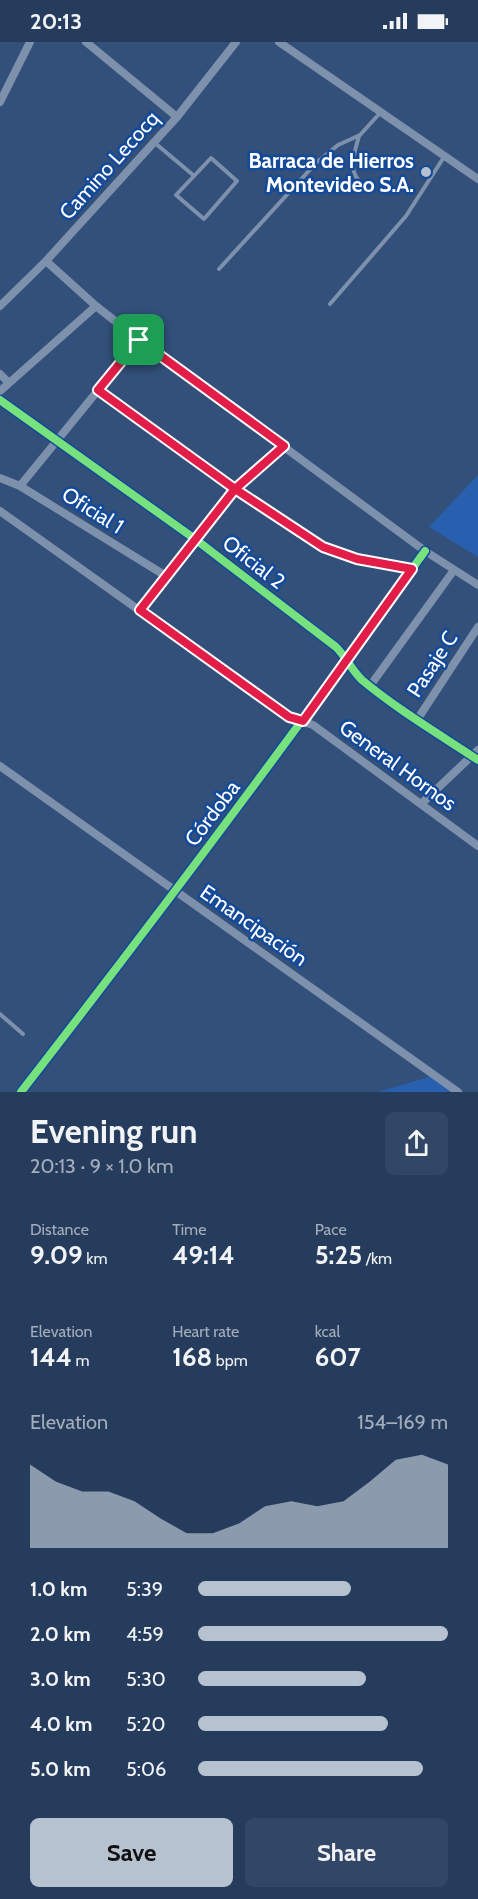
<!DOCTYPE html>
<meta charset="utf-8">
<style>
:root{--surface:#263c5c;--page:#324765;--text:#f1f3f6;--muted:#a4adbb;--accent:#b7c2d0}
body{margin:0;font-family:Cabin,sans-serif;background:var(--page);color:var(--text);height:100vh;display:flex;flex-direction:column;font-size:22px;white-space:nowrap}
*{box-sizing:border-box;margin:0}
p{font-size:20px;color:var(--muted)}
.icon{flex:none;width:33px;height:33px;fill:none;stroke:currentColor;stroke-width:2;stroke-linecap:round;stroke-linejoin:round}
.map{position:relative;height:1050px;overflow:hidden}
.drawer{display:flex;flex-direction:column;background:var(--surface);flex:1}
.drawer>*{flex:none}
.pin{position:absolute;display:grid;place-items:center;width:51px;height:51px;color:#fff;margin:-26px;border-radius:12px;box-shadow:0 3px 9px #0006}
.round{display:grid;place-items:center;flex:none;width:63px;height:63px;border-radius:9px;background:var(--page)}
.summary{display:flex;align-items:center;justify-content:space-between;height:102px;padding:0 30px}
h1{font-size:33px;font-weight:700;line-height:45px}
.metrics{display:grid;grid-template-columns:repeat(3,1fr);gap:9px;height:102px;padding:6px 30px}
.metrics div{display:grid;align-content:center}
.metrics b{font-size:26px;font-weight:700}
.metrics small{font-size:16px;font-weight:400}
.metrics p{font-size:16px}
.chart{height:168px;padding:12px 30px}
.chart p{display:flex;justify-content:space-between}
.chart svg{width:100%;height:108px;margin-top:6px;fill:var(--accent);opacity:.7}
.button{display:flex;gap:12px;margin-top:auto;padding:12px 30px}
.button a{flex:1;height:69px;border-radius:9px;background:var(--accent);color:#111;font-size:24px;font-weight:700;line-height:69px;text-align:center}
.button a+a{background:var(--page);color:var(--text)}
ul{padding:0 30px;list-style:none;font-size:20px}
li{display:grid;grid-template-columns:96px 72px 1fr;align-items:center;height:45px}
li i{height:15px;border-radius:8px;background:var(--accent)}
.status{display:flex;justify-content:space-between;align-items:center;height:42px;padding:0 30px;background:var(--surface);direction:ltr}
.status svg{height:16px;fill:currentColor}
.map>svg:first-child{display:block}
</style>
<div class="status"><b>20:13</b><svg viewBox="0 0 49 12"><path d="M0 12V9h3v3zM5 12V6h3v6zM10 12V3h3v9zM15 12V0h3v12zM26 1h20v11H26zM47 4h2v5h-2z"/></svg></div>
<div class="map">
<svg width="478" height="1050" viewBox="0 0 478 1050">
<rect width="100%" height="100%" fill="#32507a"/>
<path fill="#2860af" d="M478,433v82l-49,-30z
M432,1034l21,16h-75z"/>
<g fill="none" stroke-linecap="round" stroke-linejoin="round">
<path stroke="#7d91ad" stroke-width="4" d="M359,94c-5,18 -13,38 6,50
M155,101l38,32
M211,116l26,23 -33,38 -28,-24z
M219,227l97,-106 22,-18 22,-10 20,-22
M330,262l76,-88 38,-59
M0,972l23,20"/>
<path stroke="#7d91ad" stroke-width="8" d="M86,0l91,75
M279,0l199,137
M0,60l30,-60
M46,219l50,45 43,34 286,211 53,34
M0,264l46,-45 131,-144 59,-75
M0,332l9,9
M98,348l137,99 78,53 44,17 55,10
M0,349l96,-85
M0,358l195,139 141,108c11,11 16,24 26,33 36,30 77,54 116,80
M0,436l20,8 146,90
M20,444l119,-146
M0,469l289,206 24,8 165,121
M140,568l95,-121 49,-43
M370,644l84,-116
M417,678l61,-93
M0,724l458,326
M421,762l57,-54
M21,1050c138,-178 273,-358 404,-541"/>
<defs>
<path id="cycleway" d="M0,358l195,139 141,108c11,11 16,24 26,33 36,30 77,54 116,80
M21,1050c138,-178 273,-358 404,-541"/>
</defs>
<use href="#cycleway" stroke="#134a99" stroke-width="11"/>
<use href="#cycleway" stroke="#77e17e" stroke-width="8"/>
</g>
<g fill="none" stroke-linecap="round" stroke-linejoin="round">
<defs>
<path id="route" d="M139,298l-41,50 137,99 -95,121 149,107 14,4 109,-152 -55,-10 -34,-12 -88,-58 49,-43 -145,-106"/>
</defs>
<use href="#route" stroke="#fff" stroke-width="12"/>
<use href="#route" stroke="#e11d48" stroke-width="8"/>
</g>
<circle fill="#b7c2d0" stroke="#134a99" stroke-width="2" cx="426" cy="130" r="6"/>
<g text-anchor="middle" dominant-baseline="central" stroke-width="5" stroke-linejoin="round" paint-order="stroke">
<g font-size="21" font-weight="bold" fill="#fff" stroke="#134a99" text-anchor="end">
<text x="414" y="118">Barraca de Hierros<tspan x="414" dy="24">Montevideo S.A.</tspan></text>
</g>
<g font-size="21" fill="#fff" stroke="#134a99">
<text transform="translate(109 123) rotate(-48)">Camino Lecocq</text>
<text transform="translate(93 468) rotate(32)">Oficial 1</text>
<text transform="translate(254 520) rotate(38)">Oficial 2</text>
<text transform="translate(432 622) rotate(-57)">Pasaje C</text>
<text transform="translate(398 723) rotate(36)">General Hornos</text>
<text transform="translate(212 771) rotate(-53)">Córdoba</text>
<text transform="translate(254 883) rotate(35)">Emancipación</text>
</g>
</g>
</svg>
<div class="pin" style="left:139px;top:298px;background:#1e9e55"><svg class="icon" aria-label="arrive" viewBox="0 0 24 24"><path d="M6 21V4h12l-3 4 3 4H6"/></svg></div>
</div>
<section class="drawer">
<div class="summary"><div><h1>Evening run</h1><p>20:13 · 9 × 1.0 km</p></div><a class="round"><svg class="icon" aria-label="share" viewBox="0 0 24 24"><path d="M12 15V3M7 8l5-5 5 5M5 13v7h14v-7"/></svg></a></div>
<div class="metrics">
<div><p>Distance</p><b>9.09<small> km</small></b></div>
<div><p>Time</p><b>49:14</b></div>
<div><p>Pace</p><b>5:25<small> /km</small></b></div>
</div>
<div class="metrics">
<div><p>Elevation</p><b>144<small> m</small></b></div>
<div><p>Heart rate</p><b>168<small> bpm</small></b></div>
<div><p>kcal</p><b>607</b></div>
</div>
<div class="chart"><p><span>Elevation</span>154–169 m</p>
<svg viewBox="0 0 160 44" preserveAspectRatio="none"><path d="M0 44V10L10 17L20 21L30 21L40 25L50 32L60 38L70 38L80 34L90 27L100 25L110 27L120 25L130 17L140 8L150 6L160 10V44z"/></svg>
</div>
<ul>
<li><b>1.0 km</b>5:39<i style="width:61%"></i></li>
<li><b>2.0 km</b>4:59<i style="width:100%"></i></li>
<li><b>3.0 km</b>5:30<i style="width:67%"></i></li>
<li><b>4.0 km</b>5:20<i style="width:76%"></i></li>
<li><b>5.0 km</b>5:06<i style="width:90%"></i></li>
</ul>
<div class="button"><a>Save</a><a>Share</a></div>
</section>
